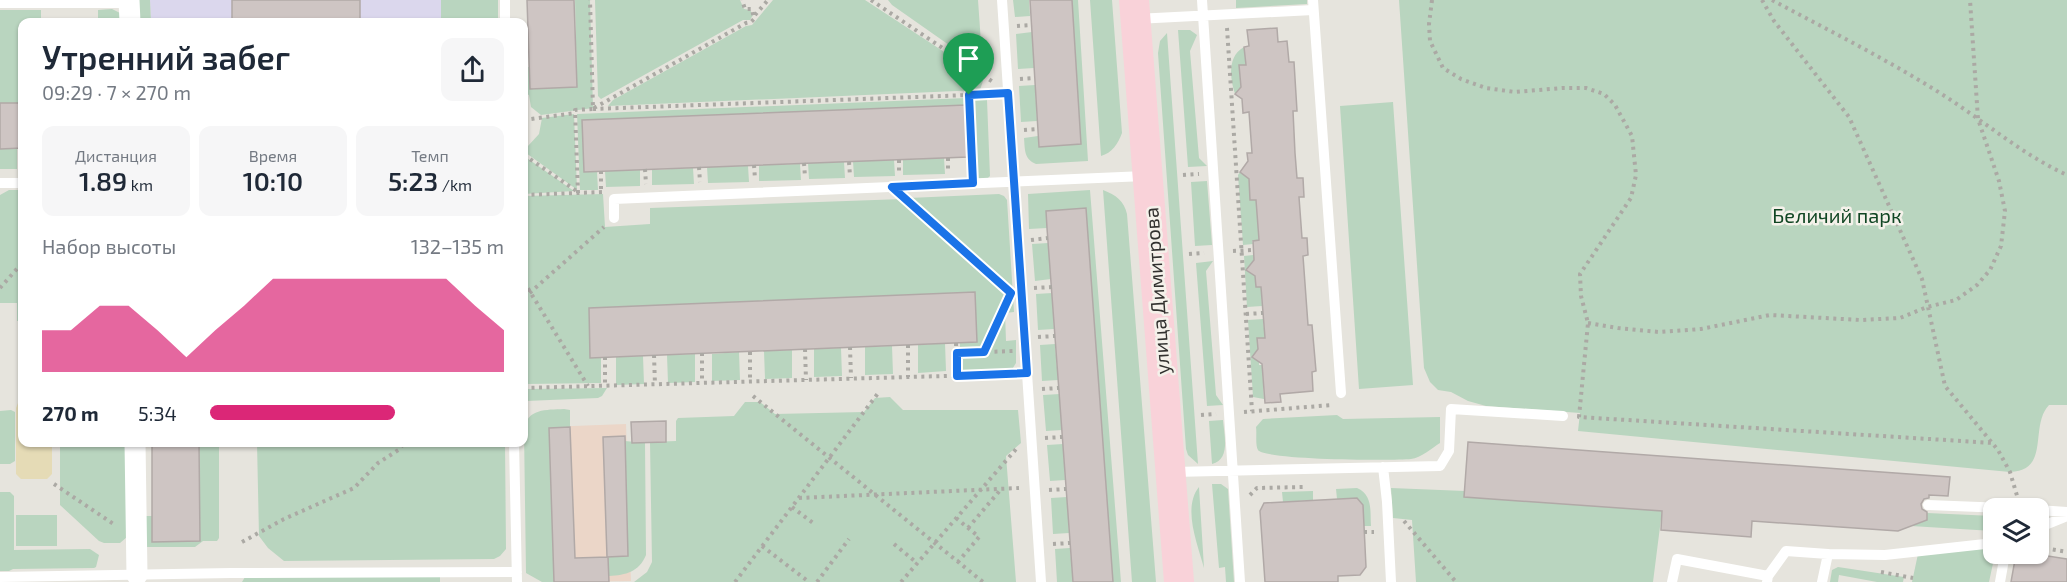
<!DOCTYPE html>
<html lang="ru">
<meta charset="utf-8">
<style>
:root{--surface:#fff;--page:#f6f6f7;--text:#1f2937;--muted:#747a83;--accent:#db2777}
body{margin:0;font-family:"Exo 2",sans-serif;background:var(--page);color:var(--text);height:100vh;display:flex;flex-direction:column;font-size:22px;white-space:nowrap}
*{box-sizing:border-box;margin:0}
p{font-size:20px;color:var(--muted)}
.icon{flex:none;width:33px;height:33px;fill:none;stroke:currentColor;stroke-width:2;stroke-linecap:round;stroke-linejoin:round}
.map{position:relative;flex:1;overflow:hidden}
.drawer{position:absolute;left:18px;top:18px;width:510px;height:429px;display:flex;flex-direction:column;background:var(--surface);border-radius:12px;box-shadow:0 2px 4px #0004}
.drawer>*{flex:none}
.controls{position:absolute;left:1983px;top:498px;display:grid;gap:12px}
.controls a{display:grid;place-items:center;width:66px;height:66px;border-radius:12px;background:var(--surface);box-shadow:0 2px 4px #0004;font-size:30px}
.pin{position:absolute;display:grid;place-items:center;width:51px;height:51px;color:#fff;margin:-62px -26px;border-radius:50% 50% 50% 0;rotate:-45deg;box-shadow:0 0 6px #0007}
.pin .icon{rotate:45deg}
.round{display:grid;place-items:center;flex:none;width:63px;height:63px;border-radius:12px;background:var(--page)}
.summary{display:flex;align-items:center;justify-content:space-between;height:102px;padding:0 24px}
h1{font-size:33px;font-weight:600;line-height:45px}
.metrics{display:grid;grid-template-columns:repeat(3,1fr);gap:9px;height:102px;padding:6px 24px}
.metrics div{display:grid;align-content:center;border-radius:12px;background:var(--page);text-align:center}
.metrics b{font-size:26px;font-weight:600}
.metrics small{font-size:16px;font-weight:400}
.metrics p{font-size:16px}
.chart{height:168px;padding:12px 24px}
.chart p{display:flex;justify-content:space-between}
.chart svg{width:100%;height:108px;margin-top:6px;fill:var(--accent);opacity:.7}
ul{padding:0 24px;list-style:none;font-size:20px}
li{display:grid;grid-template-columns:96px 72px 1fr;align-items:center;height:45px}
li i{height:15px;border-radius:8px;background:var(--accent)}
.map>svg:first-child{display:block}
</style>
<div class="map">
<svg width="2067" height="582" viewBox="0 0 2067 582">
<rect width="100%" height="100%" fill="#e6e4dd"/>
<path fill="#ebd6c8" d="M626,424l5,157 -80,1 -5,-155z"/>
<path fill="#dbd7ed" d="M150,0h291v22h-290z"/>
<path fill="#b9d5bf" d="M137,0h13l1,22h-14z
M441,0h57v22h-57z
M575,0h15l3,108 -52,7 -10,-8 -2,-12 -5,-2v-26h5l1,22 47,-2z
M595,0h145l4,9 6,1 3,5 -3,5h-7l-142,79 -3,-3z
M773,0h92l119,78 -4,12 -372,16 5,-6 133,-74 6,-1z
M888,0h90l3,43 -4,9 -7,2 -11,-2 -67,-47z
M1013,0h16l1,16 -15,1z
M1072,0h6l10,161 -52,3c-12,-5 -11,-14 -12,-26l14,-2 1,11 42,-3z
M1090,0h22l10,133c-4,11 -10,20 -21,23z
M1236,0h71v4l-71,4z
M1399,0h668v405h-18c-20,21 2,66 -39,67l-432,-41 2,-18 -94,-7 -18,-5 -17,-9 -13,-2 -8,-8 -6,-14z
M112,9l8,4 2,9h-24v-12z
M0,10h41v12h-19v81h-22z
M1178,30h12l7,5 -7,16 9,107 8,8 -19,1z
M1032,32l2,36 -16,1 -2,-35z
M1167,33l31,431 -10,-9 -2,-6 -28,-396 2,-12z
M1244,47l2,18 -7,1 2,21 -6,7c-5,-15 -8,-38 9,-47z
M1035,85l2,36 -16,1 -2,-36z
M983,97l4,3 3,76 -2,2 -14,2 -3,-82z
M966,98v7l-384,15 2,52h13l1,18h-18l-3,-76z
M1393,102l20,283 -54,4 -19,-283z
M574,114l3,75h-1l-50,-36 2,-7 11,-12 3,-16z
M0,149h17v20h-17z
M524,156l50,35 -50,3z
M944,158l1,16 -42,1v-15z
M894,160l1,16 -41,1 -1,-16z
M844,162l1,16 -36,1 -1,-16z
M800,164l1,16 -42,1v-16z
M748,166l1,16 -41,1 -1,-16z
M693,168l1,16 -42,1v-15z
M640,170v16l-34,1 -1,-16z
M1240,172l9,7 1,21h6l3,40 -7,1 1,3 -10,1 -5,-70z
M1207,181l5,64 -17,1 -4,-64z
M9,190h13v131h-5v-18h-17v-108z
M1090,190l31,392h-8l-27,-374 -39,3v17l-18,1 -1,-35z
M1103,190c13,5 21,11 24,24l29,368h-24z
M603,194l2,33 45,-3v-16l253,-9 102,92h4l-100,-93 90,-4 5,2 3,4 7,112 -9,1 1,28 10,-1v23l-5,8 -51,3v-31l17,-1 -2,-50 -386,16 1,50h11v25l-75,1 -2,-188z
M1048,243l3,36 -16,2 -3,-37z
M1253,255l1,5 -7,10 8,6 1,11h5l1,19 -15,1 -3,-51z
M1213,261l-7,10 10,124 7,10 -16,1 -11,-143z
M1052,293l2,36 -16,1 -2,-36z
M1263,319l2,19 -7,1v10l-6,8 7,5v3h3l2,34 -11,-2 -5,-77z
M945,343l1,28 -28,2v-28z
M1055,344l3,36 -16,1 -2,-36z
M892,346l1,28 -28,1v-28z
M841,348l1,28 -28,1v-28z
M792,350v28l-27,1 -1,-28z
M739,352l1,28 -28,1v-27z
M695,354v28l-27,1 -1,-28z
M643,356l1,28 -28,1v-28z
M607,388l-5,8 -4,2 -72,3v-12z
M1060,394l2,36 -16,1 -3,-36z
M890,397l13,13h115l3,33 -15,13 10,126h-382l13,-10 5,-10 -2,-120 26,-1v-20l2,-3 56,-2 11,-14h15l15,12 89,-2 11,-14z
M564,409l6,1v17l-21,1 5,154h-12l-16,-9 -2,-143c3,-22 22,-20 40,-21z
M11,410l4,2v49l-5,3h-10v-53z
M1337,415l6,4 97,-2v26c-8,5 -19,15 -29,16 -18,2 -146,1 -153,-9 -3,-5 -1,-17 -2,-23l7,-8z
M1223,420c1,14 8,40 -11,44l-3,-43z
M625,441l20,2 1,112c-7,17 -20,20 -37,21l-1,-19 20,-1z
M60,443h66l1,94 -7,6h-16l-5,-2 -39,-36z
M199,443h20v95l-2,3h-14l-8,6h-50l-2,-31h9l1,26 47,-1z
M257,443h248l1,106 -6,7 -6,3 -210,2 -16,-13 -9,-12z
M1063,444l2,36 -15,1 -3,-36z
M1212,484h9l7,5 6,93h-8l-1,-15 -6,1z
M1199,487l5,81c-6,-23 -22,-60 -5,-81z
M1357,488c16,7 13,23 14,38h-7l-7,-28 -20,1 -1,-10z
M1391,488l74,3v6l197,14 -9,71h-237l-4,-62 -19,-2z
M1313,491v9l-30,2 -1,-10z
M0,492h10l4,4v54l76,-1 9,6 -3,12 -2,1 -81,1 -4,2h-9z
M1067,497l2,36 -16,1 -2,-36z
M1927,513l66,3v15l-82,-5 16,-6z
M16,515h41v31h-41z
M1993,547l2,7 -6,28h-77l6,-28z
M1070,548l3,34h-16l-2,-33z
M1838,567l66,10 -1,5h-26l-38,-7 -1,7h-8l2,-12z
M245,577h195v5h-198z"/>
<path fill="#e5dbb6" d="M18,403h4v39l30,1v31l-5,5h-26l-5,-5v-66z"/>
<path fill="#cec5c3" stroke="#b1a9a7" stroke-width="1.5" d="M232,0h128v20l-128,-1z
M527,0h47l3,87 -47,2z
M1030,0h42l9,144 -42,3z
M1277,28l1,14 9,-1 2,21h5l3,49h-4l2,42 2,25h6l1,19h-5l3,41h5l1,17 -5,1 5,69h4l4,46 -4,1 1,19 -33,3 1,8 -16,1 -3,-39 -10,-7 6,-8 -1,-11h8l-4,-51h-5l-1,-11 -9,-6 8,-10 -1,-19 6,-1 -3,-40h-6l-1,-21 -9,-7 8,-11 -1,-8h5l-3,-41 -6,1 -1,-14 -7,-5 6,-7 -2,-22h7l-2,-18 5,-1 -2,-16z
M0,103h22v45l-22,1z
M966,105l2,52 -384,15 -2,-52z
M1086,208l27,374h-40l-26,-354 -1,-17z
M975,292l2,50 -387,16 -1,-50z
M666,421v21l-34,1 -1,-21z
M570,427l5,131 33,-1 1,25h-55l-5,-154z
M625,436l3,120 -21,1 -4,-120z
M152,442h47l1,99 -48,1z
M1468,442l482,35 -2,19 -19,-1v3l-5,1 -3,5 1,5 5,3v8l-29,11 -146,-10 -1,16 -90,-7 1,-19 -198,-14z
M1357,498l6,7 3,62 -6,8 -22,1v6h-73l-5,-71 4,-8z
M2016,554h19l32,5v23h-56z"/>
<g fill="none" stroke-linecap="round" stroke-linejoin="round">
<path stroke="#aba9a4" stroke-width="4" stroke-dasharray="3 4.5" stroke-linecap="butt" d="M871,0l122,82
M1432,0l-3,24 1,17 13,27 18,11 25,9 29,4 48,-4h23l18,6 11,11 17,31 4,39 -5,23 -51,76 1,22 7,27 -9,94 414,26
M1762,0l12,21 75,96 73,162 23,107 53,64 12,22 8,27
M1772,0c56,30 114,59 168,93 43,27 81,61 127,82
M755,15l13,-15
M1017,26l15,-1
M1227,28l25,383
M524,62h5
M1020,79l15,-1
M969,95l26,-1
M594,108l152,-85 5,-1 3,-3 -2,-10h-7l-3,-9
M593,109l376,-14 3,73
M524,120l52,-7
M1024,130l14,-1
M524,155l54,37
M948,158v11
M899,160v14
M849,162l1,14
M804,163l1,14
M754,165l1,14
M699,167l1,15
M645,169l1,15
M601,171v21
M1183,175l16,-1
M578,193l-3,-83 18,-1 -3,-109
M524,195l79,-3
M909,202l97,87
M1031,240l17,-2
M1233,251l20,-1
M1189,254l15,-1
M524,282l64,104
M0,288l22,-25
M1034,288l18,-1
M524,298l80,-71
M1246,314l17,-1
M1588,323l30,5 41,4 42,-3 69,-14 91,5 39,-2 27,-11 29,-7 21,-15 13,-15 11,-24 4,-35 -6,-30 -21,-62 -8,-119
M1038,337l17,-1
M956,343l1,33
M908,345v32
M850,347l1,31
M805,349l1,31
M750,352v30
M984,352l22,-48
M702,353v30
M957,353l56,-2
M654,355l1,30
M524,357v46
M605,357v29
M524,388l490,-14
M1042,389l17,-1
M753,396l230,186
M1244,412l88,-7
M1201,415l15,-1
M1045,438l17,-1
M54,484l61,41
M1049,490l17,-1
M1250,495l7,-7 48,-1
M799,498l220,-10
M792,507l21,16
M956,518l23,19 -21,25
M1404,521l52,61
M968,528l34,-40
M1364,532h10
M242,542l42,-23 70,-31 24,-25 22,-14 4,-7
M894,544l23,19
M1053,544l17,-1
M762,546l47,36
M2038,547l29,5
M1881,572l32,6
M735,582l144,-190
M817,582l32,-43
M901,582l116,-134"/>
<path stroke="#fff" stroke-width="10" d="M505,0v22
M1002,0l39,582
M1202,0l38,582
M1313,0l28,393
M0,3h129
M1136,19l177,-9
M0,183h22
M614,218v-19l531,-23
M514,442l3,140
M1383,467l4,35 4,80
M1173,472l267,-6 9,-15 2,-42 112,7
M1928,505l77,3
M2038,510l29,2
M2038,528l29,-12
M1768,576l18,-25 42,3 57,1 109,-12
M0,577l231,-4 286,-1
M1672,582l5,-23 91,17 -1,6
M1822,582l6,-28
M2000,582l5,-28"/>
<path stroke="#fff" stroke-width="21" d="M129,0l1,22
M135,442l2,133"/>
<path stroke="#f9d2d9" stroke-width="30" d="M1134,0l45,582"/>
</g>
<g fill="none" stroke-linecap="round" stroke-linejoin="round">
<defs>
<path id="route" d="M1008,93l19,280 -70,3v-23l27,-1 27,-59 -119,-106 81,-4 -4,-88z"/>
</defs>
<use href="#route" stroke="#fff" stroke-width="12"/>
<use href="#route" stroke="#1a73e8" stroke-width="8"/>
</g>
<g text-anchor="middle" dominant-baseline="central" stroke-width="5" stroke-linejoin="round" paint-order="stroke">
<g font-size="20" fill="#104623" stroke="#f4f1ea">
<text x="1837" y="215">Беличий парк</text>
</g>
<g font-size="20" fill="#32312f" stroke="#f4f1ea">
<text transform="translate(1156 291) rotate(-94)">улица Димитрова</text>
</g>
</g>
</svg>
<div class="controls">
<a><svg class="icon" aria-label="layers" viewBox="0 0 24 24"><path d="M12 4l9 5-9 5-9-5zM3 14l9 5 9-5"/></svg></a>
</div>
<div class="pin" style="left:969px;top:95px;background:#1e9e55"><svg class="icon" aria-label="arrive" viewBox="0 0 24 24"><path d="M6 21V4h12l-3 4 3 4H6"/></svg></div>
<section class="drawer">
<div class="summary"><div><h1>Утренний забег</h1><p>09:29 · 7 × 270 m</p></div><a class="round"><svg class="icon" aria-label="share" viewBox="0 0 24 24"><path d="M12 15V3M7 8l5-5 5 5M5 13v7h14v-7"/></svg></a></div>
<div class="metrics">
<div><p>Дистанция</p><b>1.89<small> km</small></b></div>
<div><p>Время</p><b>10:10</b></div>
<div><p>Темп</p><b>5:23<small> /km</small></b></div>
</div>
<div class="chart"><p><span>Набор высоты</span>132–135 m</p>
<svg viewBox="0 0 160 44" preserveAspectRatio="none"><path d="M0 44V27L10 27L20 17L30 17L40 27L50 38L60 27L70 17L80 6L90 6L100 6L110 6L120 6L130 6L140 6L150 17L160 27V44z"/></svg>
</div>
<ul>
<li><b>270 m</b>5:34<i style="width:63%"></i></li>
</ul>
</section>
</div>
